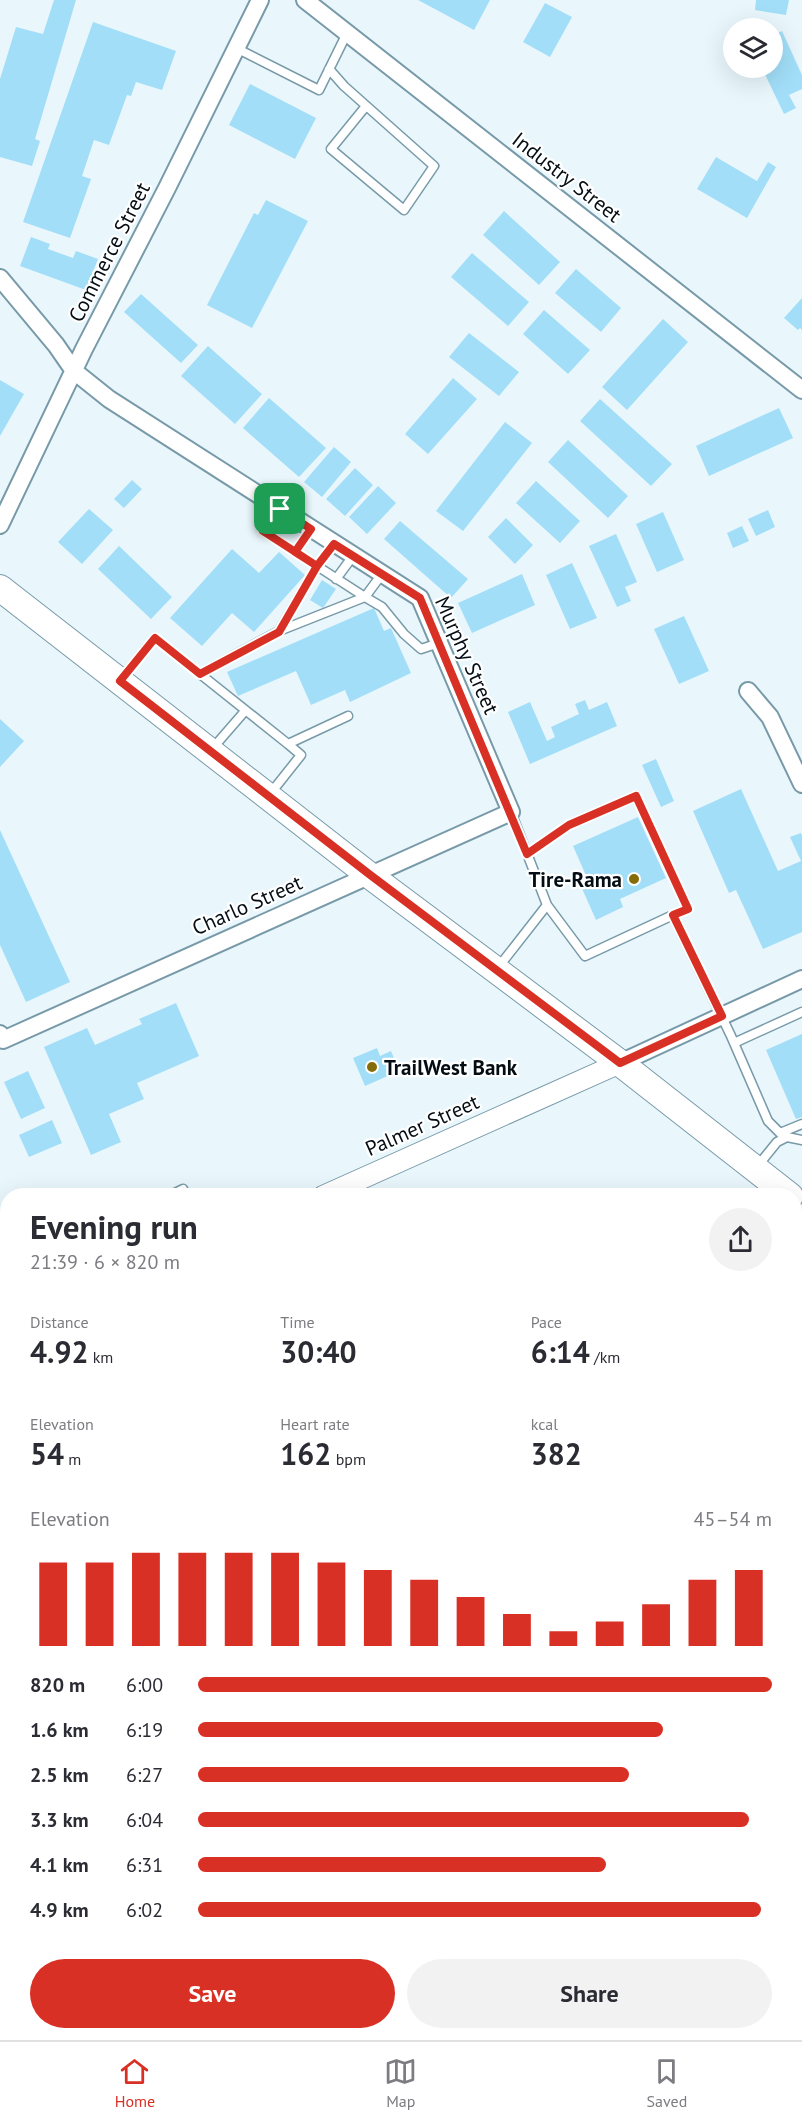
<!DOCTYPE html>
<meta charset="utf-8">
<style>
:root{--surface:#fff;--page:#f2f2f3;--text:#2b2b33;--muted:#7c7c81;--line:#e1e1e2;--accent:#d93025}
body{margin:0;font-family:"PT Sans",sans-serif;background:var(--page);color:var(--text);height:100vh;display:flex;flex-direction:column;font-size:22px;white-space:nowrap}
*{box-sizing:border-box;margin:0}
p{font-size:20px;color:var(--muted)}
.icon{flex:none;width:33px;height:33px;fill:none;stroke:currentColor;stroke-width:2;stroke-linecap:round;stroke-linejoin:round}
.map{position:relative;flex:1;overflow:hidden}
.side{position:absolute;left:0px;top:1188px;width:802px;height:852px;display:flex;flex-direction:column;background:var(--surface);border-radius:24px 24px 0 0;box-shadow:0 6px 24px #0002}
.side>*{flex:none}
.fabs{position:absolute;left:723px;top:18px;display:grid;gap:12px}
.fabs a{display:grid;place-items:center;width:60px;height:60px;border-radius:50%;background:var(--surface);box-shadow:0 6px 24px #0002;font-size:30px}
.pin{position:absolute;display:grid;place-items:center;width:51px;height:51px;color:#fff;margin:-26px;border-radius:12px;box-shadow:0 3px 9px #0006}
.round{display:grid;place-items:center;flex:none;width:63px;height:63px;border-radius:32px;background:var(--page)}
.overview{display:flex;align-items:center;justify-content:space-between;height:102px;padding:0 30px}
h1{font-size:33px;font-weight:700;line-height:45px}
.stats{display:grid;grid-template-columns:repeat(3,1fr);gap:9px;height:102px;padding:6px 30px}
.stats div{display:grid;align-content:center}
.stats b{font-size:30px;font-weight:700}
.stats small{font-size:16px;font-weight:400}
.stats p{font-size:16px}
.chart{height:168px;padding:12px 30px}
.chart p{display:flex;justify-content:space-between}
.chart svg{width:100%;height:108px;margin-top:6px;stroke:var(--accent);stroke-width:6}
.cta{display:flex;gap:12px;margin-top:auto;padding:12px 30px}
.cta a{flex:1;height:69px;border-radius:36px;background:var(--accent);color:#fff;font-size:24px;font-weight:700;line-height:69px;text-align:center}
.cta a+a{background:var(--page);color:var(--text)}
ul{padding:0 30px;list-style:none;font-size:20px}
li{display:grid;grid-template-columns:96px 72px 1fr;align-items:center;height:45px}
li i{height:15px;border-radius:8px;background:var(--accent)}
.dock{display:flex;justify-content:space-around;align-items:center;height:84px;border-top:2px solid var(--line);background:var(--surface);font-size:16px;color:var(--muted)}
.dock a{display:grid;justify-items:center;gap:3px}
.dock .selected{color:var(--accent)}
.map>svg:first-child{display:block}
</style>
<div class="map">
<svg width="802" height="2040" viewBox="0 0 802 2040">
<rect width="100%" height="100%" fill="#e9f7fd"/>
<path fill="#ebd176" d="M0,1997l7,15 1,20h375v8h-383z
M795,2024l7,1v15h-102v-7l95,-1z"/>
<path fill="#a2def8" d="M54,0h22l-41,139 5,2 -8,25 -32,-9v-78l16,-52 27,7z
M418,0h72l-16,30z
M756,0h33l-3,15 -31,-5z
M545,3l27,14 -22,40 -27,-15z
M755,19l5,9h-16l-1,-3z
M93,22l83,29 -14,39 -26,-8 -5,14 -4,-1 -18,50 -15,-5 -12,36 9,3 -21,59 -47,-16z
M782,31l20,44v14l-13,6 7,13 -12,6 -22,-46h10v-32z
M250,84l66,34 -21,41 -66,-34z
M716,157l41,24 11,-19 8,5 -29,51 -50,-29z
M266,200l42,21 -56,107 -45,-23 47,-92 4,2z
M504,211l56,51 -21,23 -56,-50z
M31,237l19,7 -2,5 25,9 3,-7 22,8 -12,31 -66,-24z
M472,253l57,49 -21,24 -57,-49z
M576,269l45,39 -20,24 -46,-39z
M141,294l57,51 -17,18 -57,-51z
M802,298v32l-2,-2 -2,2 -14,-12z
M544,310l46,40 -22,24 -45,-40z
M663,319l25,23 -61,68 -25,-23z
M469,333l50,39 -20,24 -50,-39z
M208,346l54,48 -27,30 -54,-48z
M453,378l24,21 -49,55 -23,-20z
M0,380l24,14 -24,42z
M269,398l57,50 -27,29 -56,-49z
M600,399l72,65 -21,22 -71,-65z
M779,408l14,30 -84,38 -13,-30z
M505,422l27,21 -69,88 -27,-20z
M568,440l60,56 -20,22 -60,-56z
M334,447l17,15 -29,35 -18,-15z
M355,468l18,17 -28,31 -19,-17z
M132,480l10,9 -18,19 -10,-9z
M536,481l44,40 -20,22 -44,-40z
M378,486l18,17 -29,31 -18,-17z
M89,509l24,21 -31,34 -24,-22z
M768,510l7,17 -19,9 -8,-17z
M663,512l21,48 -27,12 -21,-48z
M506,518l27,27 -18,19 -27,-27z
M400,521l68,58 -17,19 -67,-59z
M742,526l7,15 -16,7 -6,-15z
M616,534l21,48 -12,5 6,14 -14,6 -28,-61z
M119,546l53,51 -21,22 -53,-50z
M232,549l27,24 20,-21 26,23 -51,57 -22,-19 -30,33 -32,-28z
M572,563l25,55 -27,11 -24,-54z
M522,574l13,31 -63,28 -14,-30z
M322,580l14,9 -13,19 -13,-8z
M374,608l10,23 7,-3 20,45 -61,29 -5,-12 -34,15 -15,-34 -58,25 -11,-24z
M684,616l25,55 -30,13 -25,-55z
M585,700l4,10 18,-8 10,24 -87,38 -22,-52 22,-10 17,39 8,-4 -4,-10 28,-13 -4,-10z
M0,719l24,22 -24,26z
M656,759l18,42 -13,6 -19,-42z
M741,789l37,82 23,-10 -11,-24 11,-4 1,3v96l-39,17 -27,-59 -7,3 -36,-82z
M638,817l28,61 -46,21 3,8 -27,13 -16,-36 8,-4 -15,-34z
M0,830l70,152 -44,20 -26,-57z
M176,1003l23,53 -62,27 7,16 -35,15 12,28 -30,13 -47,-108 43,-19 8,17 47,-21 -3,-5z
M802,1034v83l-6,2 -30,-69z
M377,1048l3,8 11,-5 5,12 -9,4 3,8 -25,11 -12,-28z
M28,1071l17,37 -24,11 -17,-37z
M52,1120l10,23 -33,14 -10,-22z
M8,1253v46l-8,4v-46z
M0,1477l8,17 -8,4z
M0,1518l8,17v28l-8,4z
M8,1613v109l-8,-17v-89z
M8,1892v78l-8,3v-78z
M795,1919h7v64h-7z
M425,2032h76v8h-76z"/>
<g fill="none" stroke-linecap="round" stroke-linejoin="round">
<defs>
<path id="service" d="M236,48l83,42 28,-57
M329,69l15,17 90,80 -30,44 -73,-61 35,-43
M295,552l16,-23
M382,574l-17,23 17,10 22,27 17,15 18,-6
M336,579l17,-23
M279,631l38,-65 17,-22
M200,674l79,-43 86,-34 -102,-66 17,-22
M122,678l33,-40 133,106 60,-28
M212,749l33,-38
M270,794l31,-39 -13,-11
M511,812l36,93
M527,854l42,-29 67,-29 52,113 -15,6
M497,969l50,-64 38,51 88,-41 58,121 37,85 12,12 7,4
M734,1043l68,-31
M780,1133l22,-9
M756,1168l21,-26 10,-5 15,3
M169,1196l14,-7 3,7
M0,1402l8,17
M795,1990h7
M674,2040v-8"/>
<path id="minor" d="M305,0l497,390
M0,278l56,67 18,26 35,28 311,199 91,214 -508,228 -3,-6
M0,525l84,-176 83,-161 93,-188
M748,691l22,26 32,67
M620,1063l182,-84"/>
<path id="tertiary" d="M323,1196l297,-133
M0,1342l8,-3"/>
<path id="primary" d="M0,588l369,287 251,188 170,133"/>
</defs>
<use href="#service" stroke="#789aa8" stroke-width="11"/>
<use href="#minor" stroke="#789aa8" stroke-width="20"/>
<use href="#tertiary" stroke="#789aa8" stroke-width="22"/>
<use href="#primary" stroke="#789aa8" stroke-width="28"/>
<use href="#service" stroke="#fff" stroke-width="8"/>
<use href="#minor" stroke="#fff" stroke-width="16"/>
<use href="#tertiary" stroke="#fff" stroke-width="20"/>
<use href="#primary" stroke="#fff" stroke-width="26"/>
</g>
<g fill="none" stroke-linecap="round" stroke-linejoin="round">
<defs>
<path id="route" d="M280,509l31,20 -16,23 22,14 -38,66 -79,42 -45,-36 -35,43 249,193 251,189 102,-47 -49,-101 15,-6 -52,-113 -67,29 -42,29 -107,-256 -86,-54 -17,22 -54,-35 17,-22"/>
</defs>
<use href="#route" stroke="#fff" stroke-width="12"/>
<use href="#route" stroke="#d93025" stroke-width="8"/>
</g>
<g fill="#846d09" stroke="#fff" stroke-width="2">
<circle cx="634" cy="879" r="6"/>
<circle cx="372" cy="1067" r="6"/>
</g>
<g text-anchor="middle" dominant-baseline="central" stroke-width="4.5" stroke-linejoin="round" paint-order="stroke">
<g font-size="21" fill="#030d13" stroke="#fff">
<text transform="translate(567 177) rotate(38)">Industry Street</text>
<text transform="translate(109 252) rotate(-63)">Commerce Street</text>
<text transform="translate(467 655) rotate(66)">Murphy Street</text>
<text transform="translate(247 905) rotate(-24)">Charlo Street</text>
<text transform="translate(422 1125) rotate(-24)">Palmer Street</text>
</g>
<g font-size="21" font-weight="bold" fill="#030d13" stroke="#fff" text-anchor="end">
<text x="622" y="879">Tire-Rama</text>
<text x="384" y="1067" text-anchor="start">TrailWest Bank</text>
</g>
</g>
</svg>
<div class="fabs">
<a><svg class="icon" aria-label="layers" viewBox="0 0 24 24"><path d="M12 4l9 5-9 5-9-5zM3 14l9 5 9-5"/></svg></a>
</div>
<div class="pin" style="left:280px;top:509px;background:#1e9e55"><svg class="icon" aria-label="arrive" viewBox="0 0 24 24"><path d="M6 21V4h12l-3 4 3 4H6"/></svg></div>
<section class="side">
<div class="overview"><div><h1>Evening run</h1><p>21:39 · 6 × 820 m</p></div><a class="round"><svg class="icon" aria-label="share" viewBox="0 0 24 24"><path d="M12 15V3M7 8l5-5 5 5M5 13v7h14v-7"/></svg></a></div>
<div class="stats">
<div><p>Distance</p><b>4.92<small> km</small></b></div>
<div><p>Time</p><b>30:40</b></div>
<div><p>Pace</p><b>6:14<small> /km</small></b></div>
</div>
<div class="stats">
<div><p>Elevation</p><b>54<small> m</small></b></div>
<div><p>Heart rate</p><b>162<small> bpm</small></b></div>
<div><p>kcal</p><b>382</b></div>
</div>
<div class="chart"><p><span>Elevation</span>45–54 m</p>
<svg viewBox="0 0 160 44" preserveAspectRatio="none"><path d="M5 44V10M15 44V10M25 44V6M35 44V6M45 44V6M55 44V6M65 44V10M75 44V13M85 44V17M95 44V24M105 44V31M115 44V38M125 44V34M135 44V27M145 44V17M155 44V13"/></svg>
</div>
<ul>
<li><b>820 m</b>6:00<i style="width:100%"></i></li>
<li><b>1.6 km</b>6:19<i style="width:81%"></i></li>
<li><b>2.5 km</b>6:27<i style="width:75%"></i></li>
<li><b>3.3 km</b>6:04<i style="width:96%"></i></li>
<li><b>4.1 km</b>6:31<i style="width:71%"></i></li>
<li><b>4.9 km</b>6:02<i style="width:98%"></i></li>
</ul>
<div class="cta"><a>Save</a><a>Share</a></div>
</section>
</div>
<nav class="dock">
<a class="selected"><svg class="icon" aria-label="home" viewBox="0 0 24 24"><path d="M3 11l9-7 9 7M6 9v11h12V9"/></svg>Home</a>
<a><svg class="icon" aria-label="map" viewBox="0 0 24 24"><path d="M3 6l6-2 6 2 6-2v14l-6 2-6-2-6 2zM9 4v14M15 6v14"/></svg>Map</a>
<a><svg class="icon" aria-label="saved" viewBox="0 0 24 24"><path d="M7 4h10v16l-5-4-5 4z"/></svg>Saved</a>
</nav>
